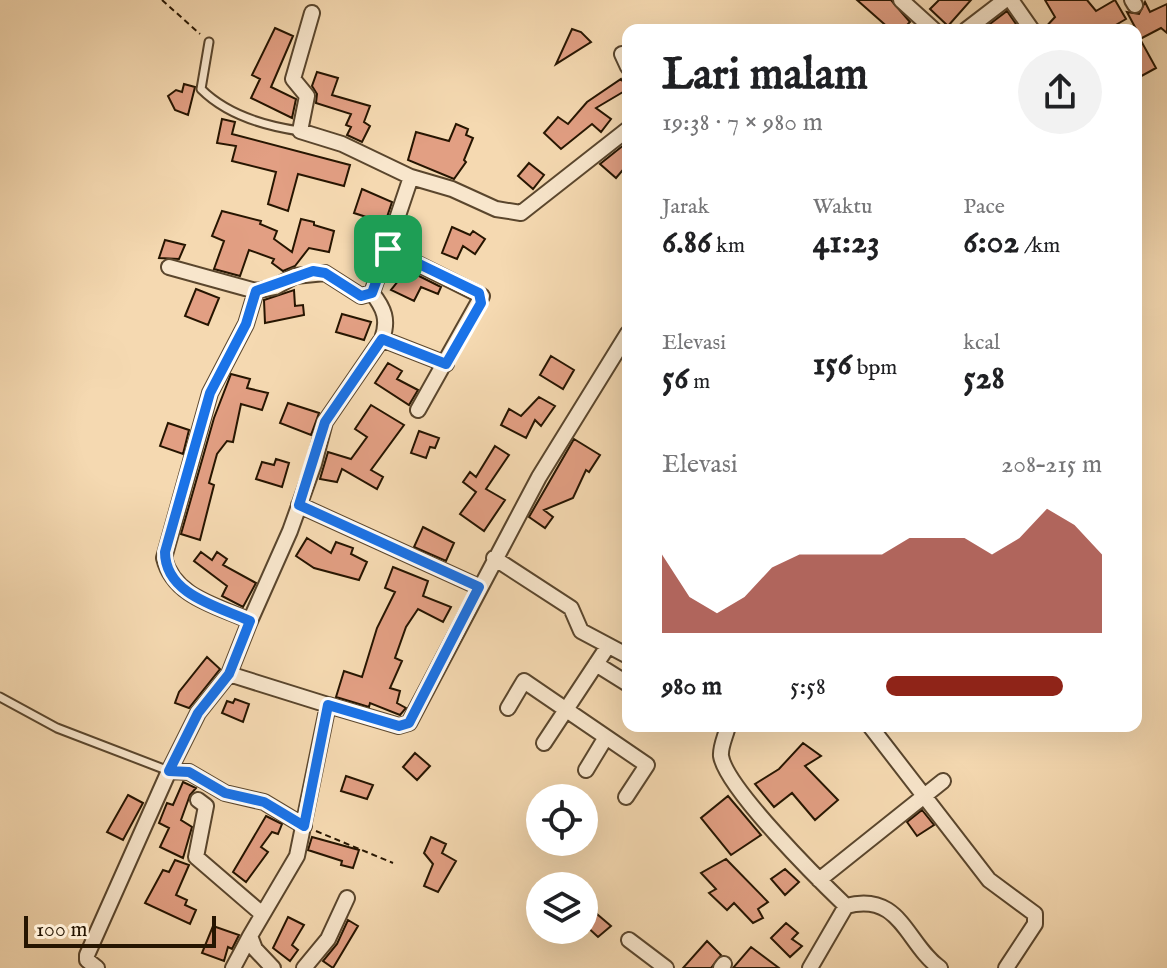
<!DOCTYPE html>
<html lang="id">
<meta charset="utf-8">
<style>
:root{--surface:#fff;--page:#f2f2f2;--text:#202124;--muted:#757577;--accent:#8f2418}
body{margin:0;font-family:"IM FELL English",serif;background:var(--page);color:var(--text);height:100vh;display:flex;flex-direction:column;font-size:30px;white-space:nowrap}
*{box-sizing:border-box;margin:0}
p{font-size:26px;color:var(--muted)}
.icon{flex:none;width:44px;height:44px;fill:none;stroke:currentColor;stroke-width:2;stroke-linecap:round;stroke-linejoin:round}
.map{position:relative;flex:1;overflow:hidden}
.sheet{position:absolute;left:622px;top:24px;width:520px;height:708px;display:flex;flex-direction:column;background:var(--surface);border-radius:16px;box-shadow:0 8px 32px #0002}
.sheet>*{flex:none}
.tools{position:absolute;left:526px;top:784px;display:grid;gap:16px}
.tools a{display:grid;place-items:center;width:72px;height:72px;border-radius:50%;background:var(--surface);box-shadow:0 8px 32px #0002;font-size:40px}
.scale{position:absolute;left:24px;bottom:20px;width:192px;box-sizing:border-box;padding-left:8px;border:4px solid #261501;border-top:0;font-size:22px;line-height:28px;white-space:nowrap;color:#261501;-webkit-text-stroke:6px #f8e6cc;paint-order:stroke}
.pin{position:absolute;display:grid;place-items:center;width:68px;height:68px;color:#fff;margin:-34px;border-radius:16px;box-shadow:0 4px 12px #0006}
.round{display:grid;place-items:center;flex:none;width:84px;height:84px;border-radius:42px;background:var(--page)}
.summary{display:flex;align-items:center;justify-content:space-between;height:136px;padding:0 40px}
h1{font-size:44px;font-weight:800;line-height:60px}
.metrics{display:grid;grid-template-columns:repeat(3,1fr);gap:12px;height:136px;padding:8px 40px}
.metrics div{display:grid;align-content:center}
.metrics b{font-size:34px;font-weight:800}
.metrics small{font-size:22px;font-weight:400}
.metrics p{font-size:22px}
.chart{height:224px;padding:16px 40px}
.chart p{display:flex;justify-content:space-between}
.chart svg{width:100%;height:144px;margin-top:8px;fill:var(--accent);opacity:.7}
ul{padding:0 40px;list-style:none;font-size:26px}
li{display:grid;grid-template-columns:128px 96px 1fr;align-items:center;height:60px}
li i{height:20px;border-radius:10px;background:var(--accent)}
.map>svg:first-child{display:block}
</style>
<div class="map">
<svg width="1167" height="968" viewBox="0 0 1167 968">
<rect width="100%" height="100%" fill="#f5d9b1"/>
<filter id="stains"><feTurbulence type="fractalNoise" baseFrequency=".0025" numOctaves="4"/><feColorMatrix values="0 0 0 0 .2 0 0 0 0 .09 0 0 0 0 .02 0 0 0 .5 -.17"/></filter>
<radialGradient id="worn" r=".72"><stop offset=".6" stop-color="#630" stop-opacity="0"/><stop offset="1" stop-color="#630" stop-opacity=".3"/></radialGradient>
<path fill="#e29f83" stroke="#261501" stroke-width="2" d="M857,0h34l19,22 -8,8h-11z
M939,0h32l-23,26 -18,-17z
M1045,0h42l9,11 19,-11 11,19 -19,11h-64l12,-13z
M1145,2l5,10 17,-8v29l-6,-5 -21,11 16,29 -20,11v-50l-9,-17 12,2z
M1007,11l13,19h-38z
M275,28l18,8 -22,51 25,12 -4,19 -41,-20 9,-19 -8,-4z
M572,29l9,3 10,10 -35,22z
M317,72l21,6 -6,17 38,11 -6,16 6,4 -8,16 -15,-7 4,-8 -5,-2 5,-11 -35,-11 1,-9 -5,-8z
M621,79l7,10 -32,19 15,11 -10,13 -9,-8 -31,25 -17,-16 14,-16 10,7 19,-22z
M184,84l11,3 -7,28 -13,-5 -7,-14 8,-6 6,2z
M222,119l13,3 -3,12 118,31 -6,21 -46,-12 -10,37 -20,-7 8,-32 -44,-11 4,-15 -19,-3z
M456,124l12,5 -2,6 7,3 -9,22 2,2 -12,17 -46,-19 8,-28 33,9z
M625,144l3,20 -12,14 -16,-14z
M529,163l15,12 -11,14 -15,-13z
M362,189l30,13 -7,21 -31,-10z
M222,211l39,10 -1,3 17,7 -3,8 18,13 9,-33 13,3v3l20,6 -5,21 -20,-4 -14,18 -12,5 -11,-8 2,-4 -25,-9 -9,26 -26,-7 10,-28 -12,-5z
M452,227l18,8 3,-4 12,8 -10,15 -12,-8 -6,13 -15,-6z
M165,240l20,5 -6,14 -20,-1z
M407,270l34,17 -3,7 -17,-7 -7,14 -23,-11z
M196,289l23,9 -11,27 -23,-9z
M294,290l1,16 8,-1 1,10 -39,8 -1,-23z
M342,314l29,8 -7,18 -28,-8z
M551,356l23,14 -11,19 -23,-14z
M388,363l14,8 -5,8 21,11 -9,15 -34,-22z
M231,374l19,5 -3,9 21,5 -6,17 -21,-6 -8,38 -6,-1 -10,13 -8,29 5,2 -14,55 -19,-6 33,-116z
M539,397l16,9 -14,20 -6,-6 -9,18 -25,-13 8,-16 12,7z
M288,403l31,10 -8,22 -31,-12z
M371,405l33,20 -33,45 12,7 -6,12 -35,-20 -5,13 -17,-3 8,-27 23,7 16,-22 -12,-8z
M168,423l21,7 -6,24 -23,-8z
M419,431l20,7 -4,10 -5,-1 -4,11 -15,-5z
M574,439l26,16 -11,17 -3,-2 -13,28 -29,12 9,7 -8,11 -16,-11z
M495,446l14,9 -23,34 19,11 -21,31 -24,-17 16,-22 -13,-10 7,-10 6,5z
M276,459l13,4 -7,24 -26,-8 6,-17 12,3z
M423,527l31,16 -8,18 -32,-14z
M307,538l24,15 5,-11 17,6 -2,6 16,8 -8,18 -45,-12 -18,-12z
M201,552l11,8 5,-8 10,7 -4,6 33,18 -13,24 -21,-11 5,-10 -33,-25z
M393,567l35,14 -5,15 28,11 -8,15 -25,-13 -12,18 -11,31 7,3 -12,27 10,3 -3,12 9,5 -6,7 -30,-12 -1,4 -33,-10 8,-26 18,6 15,-49 18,-36 -10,-4z
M207,657l13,12 -31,39 -14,-5 4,-11z
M235,699l14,5 -6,18 -21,-9 5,-12 6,2z
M803,743l18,13 -16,10 33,34 -23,20 -23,-27 -18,14 -19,-23 24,-15z
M415,753l15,13 -13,14 -14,-13z
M346,776l27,9 -6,14 -26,-8z
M183,782l13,6 -6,7 -9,25 11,7 -9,31 -23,-11 9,-19 -10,-5 8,-20 6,2z
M128,795l15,8 -20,37 -16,-8z
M728,796l33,39 -30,20 -30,-37z
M922,810l12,15 -17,11 -10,-14z
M266,816l16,8 -4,10 -6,-2 -11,15 7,5 -22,30 -13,-10z
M312,837l47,13 -6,18 -12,-3 1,-4 -34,-11z
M431,837l15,7 -4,9 14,8 -18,31 -14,-6 9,-22 -9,-11z
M726,859l42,43 -10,7 5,9 -10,5 -19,-20 -7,7 -18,-17 7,-4 -15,-16z
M175,860l14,5 -13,30 11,5 -2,5 11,5 -6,14 -45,-21 18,-33 6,2z
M785,869l14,13 -14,13 -14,-16z
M584,903l27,23 -13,11 -14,-13z
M288,917l16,8 -12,20 6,5 -8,11 -17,-13z
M348,920l10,6 -25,42 -10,-7 14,-17z
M786,923l12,10 -6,6 10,7 -12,11 -19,-19z
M213,926l26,9 -7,14 -4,-2 -4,14 -22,-8z
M707,941l14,14 -10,13h-28z
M751,947l28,21h-46z"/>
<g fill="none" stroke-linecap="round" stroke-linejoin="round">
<defs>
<path id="lane" d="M209,42l-8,47c25,25 64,37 99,42
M0,697l57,31 112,43"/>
<path id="street" d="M901,0l33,30
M1011,0l21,30
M1132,0l3,5
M312,13l-19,66 14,17 -7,35 42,13 69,33 41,12 44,20 25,4 107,-84
M966,30l39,-30
M622,54l6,13
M388,249l94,47 -64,114
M169,267l87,24 19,-4 20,-11 30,-3 36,23 11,-3 39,-116
M372,293c12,15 17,27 10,46
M299,505l180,82
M494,558l77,50 10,23 47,25
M250,621l40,-90 24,-67 11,-42 57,-83 64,25
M596,664l32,20
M229,674l99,31
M508,708l16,-27 123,84 -21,32
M728,726c-2,9 -8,21 -7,30 5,32 99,125 125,150
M870,726l119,154 46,34v10l-29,44
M544,743l64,-97
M586,770l20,-33
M169,771l20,1 36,21 39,9 40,24
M198,800l8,6 -10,51 65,56
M819,880l124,-99
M629,940l37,28
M97,968l-10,-8v-5l82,-184 29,-58 31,-39 21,-53c-31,-15 -76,-23 -86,-63l46,-165 36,-69 10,-33
M233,968l17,-32
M273,968l-18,-19 -5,-13 47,-80 31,-151 71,21 10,-3 130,-246 89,-144
M304,968l24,-29 19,-41
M721,968l3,-4
M810,968l36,-62c55,-15 60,38 94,62"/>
</defs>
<use href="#lane" stroke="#5a462d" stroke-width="11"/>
<use href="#street" stroke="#5a462d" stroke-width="18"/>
<path stroke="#261501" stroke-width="2" stroke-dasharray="6 4" stroke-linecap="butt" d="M162,0l38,34
M316,831l77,32"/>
<use href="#lane" stroke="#f8e6cc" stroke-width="7"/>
<use href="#street" stroke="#f8e6cc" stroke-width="14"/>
</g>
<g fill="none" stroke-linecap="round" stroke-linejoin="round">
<defs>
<path id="route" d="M388,249l91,44 2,10 -35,61 -64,-25 -57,83 -26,83 180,82 -70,136 -10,3 -71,-21 -24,121 -40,-24 -39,-9 -36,-21 -20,-1 29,-58 31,-39 21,-53c-30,-14 -85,-26 -85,-69l45,-159 36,-69 10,-33 57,-20 12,2 36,23 11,-3z"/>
</defs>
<use href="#route" stroke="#fff" stroke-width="16"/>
<use href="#route" stroke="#1a73e8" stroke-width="10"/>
</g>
<rect width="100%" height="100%" filter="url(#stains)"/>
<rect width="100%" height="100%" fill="url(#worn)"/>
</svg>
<div class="tools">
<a><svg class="icon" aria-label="locate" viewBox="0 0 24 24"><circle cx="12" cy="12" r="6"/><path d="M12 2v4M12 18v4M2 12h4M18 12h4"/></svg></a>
<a><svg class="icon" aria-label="layers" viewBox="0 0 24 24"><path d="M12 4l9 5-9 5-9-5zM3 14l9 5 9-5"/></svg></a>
</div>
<div class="scale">100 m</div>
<div class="pin" style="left:388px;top:249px;background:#1e9e55"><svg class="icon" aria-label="arrive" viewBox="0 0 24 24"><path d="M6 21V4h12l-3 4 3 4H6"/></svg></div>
<section class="sheet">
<div class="summary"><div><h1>Lari malam</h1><p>19:38 · 7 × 980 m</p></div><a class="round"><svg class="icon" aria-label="share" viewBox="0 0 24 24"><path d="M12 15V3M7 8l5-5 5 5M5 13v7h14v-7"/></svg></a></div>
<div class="metrics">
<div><p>Jarak</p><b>6.86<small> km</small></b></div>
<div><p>Waktu</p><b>41:23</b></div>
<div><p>Pace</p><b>6:02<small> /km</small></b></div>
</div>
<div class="metrics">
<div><p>Elevasi</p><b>56<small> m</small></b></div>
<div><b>156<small> bpm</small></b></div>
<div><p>kcal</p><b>528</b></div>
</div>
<div class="chart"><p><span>Elevasi</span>208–215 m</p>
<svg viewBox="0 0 160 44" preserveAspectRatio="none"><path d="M0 44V20L10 33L20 38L30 33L40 24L50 20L60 20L70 20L80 20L90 15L100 15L110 15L120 20L130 15L140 6L150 11L160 20V44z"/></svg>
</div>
<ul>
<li><b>980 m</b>5:58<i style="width:82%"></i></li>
</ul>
</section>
</div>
